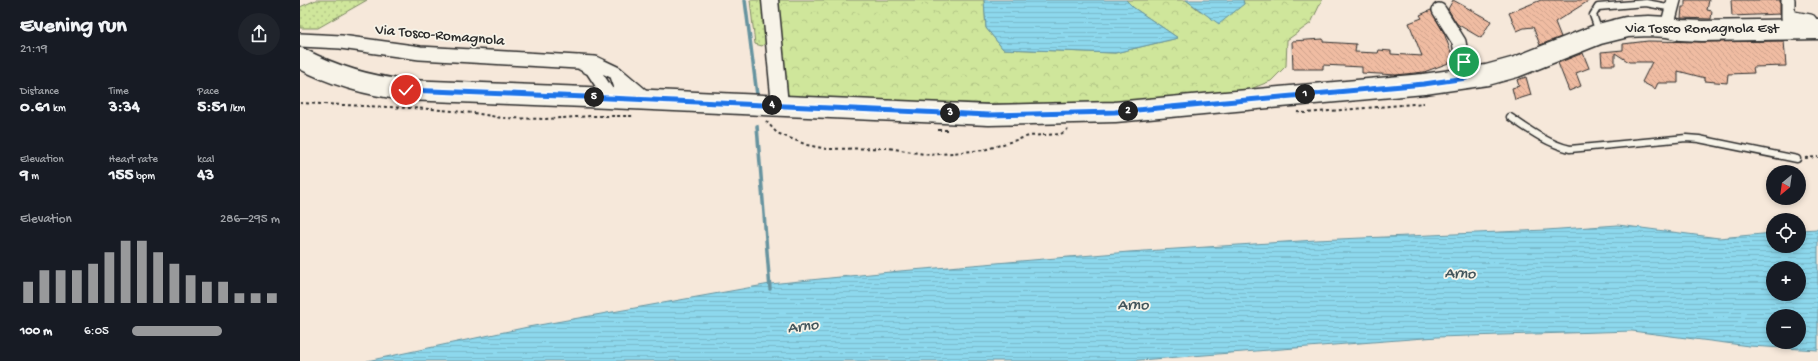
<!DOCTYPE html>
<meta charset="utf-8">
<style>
:root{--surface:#171b24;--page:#20242c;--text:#f1f3f6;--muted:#9ea1a6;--accent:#98999b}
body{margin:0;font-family:"Gochi Hand",sans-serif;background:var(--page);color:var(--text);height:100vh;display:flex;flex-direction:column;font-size:15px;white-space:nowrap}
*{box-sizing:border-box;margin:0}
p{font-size:13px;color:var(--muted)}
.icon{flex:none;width:22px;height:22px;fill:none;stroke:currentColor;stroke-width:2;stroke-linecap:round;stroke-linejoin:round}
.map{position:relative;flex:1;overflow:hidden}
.sheet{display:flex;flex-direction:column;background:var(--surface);width:300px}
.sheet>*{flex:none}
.needle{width:26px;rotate:209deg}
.controls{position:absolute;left:1466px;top:165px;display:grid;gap:8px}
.controls a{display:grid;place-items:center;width:40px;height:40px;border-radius:50%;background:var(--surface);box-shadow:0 2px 6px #0003;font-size:20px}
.pin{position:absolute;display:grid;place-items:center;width:34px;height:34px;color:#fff;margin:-17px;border:2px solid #fff;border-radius:50%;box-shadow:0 1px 4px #0007}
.km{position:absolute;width:20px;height:20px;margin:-10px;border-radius:50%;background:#222;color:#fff;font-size:11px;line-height:20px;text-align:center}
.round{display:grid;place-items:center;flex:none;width:42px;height:42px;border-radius:21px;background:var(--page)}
.headline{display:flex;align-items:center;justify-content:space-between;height:68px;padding:0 20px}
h1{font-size:22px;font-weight:700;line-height:30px}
.stats{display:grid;grid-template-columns:repeat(3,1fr);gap:6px;height:68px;padding:4px 20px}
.stats div{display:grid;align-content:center}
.stats b{font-size:17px;font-weight:700}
.stats small{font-size:11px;font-weight:400}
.stats p{font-size:11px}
.chart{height:112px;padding:8px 20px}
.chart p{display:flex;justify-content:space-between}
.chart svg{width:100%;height:72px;margin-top:4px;stroke:var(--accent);stroke-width:6}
ul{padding:0 20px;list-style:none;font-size:13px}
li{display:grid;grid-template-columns:64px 48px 1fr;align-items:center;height:30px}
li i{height:10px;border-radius:5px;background:var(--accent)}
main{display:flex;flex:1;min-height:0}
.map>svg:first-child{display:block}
</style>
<main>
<section class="sheet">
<div class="headline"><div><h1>Evening run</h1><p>21:19</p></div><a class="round"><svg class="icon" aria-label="share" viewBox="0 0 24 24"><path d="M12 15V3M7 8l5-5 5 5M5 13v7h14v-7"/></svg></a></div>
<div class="stats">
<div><p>Distance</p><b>0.61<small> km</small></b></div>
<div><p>Time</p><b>3:34</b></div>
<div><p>Pace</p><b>5:51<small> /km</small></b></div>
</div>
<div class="stats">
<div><p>Elevation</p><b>9<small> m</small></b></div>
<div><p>Heart rate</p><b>155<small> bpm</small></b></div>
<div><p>kcal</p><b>43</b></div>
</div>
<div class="chart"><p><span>Elevation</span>286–295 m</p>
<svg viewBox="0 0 160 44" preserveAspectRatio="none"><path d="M5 44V31M15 44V24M25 44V24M35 44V24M45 44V20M55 44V13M65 44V6M75 44V6M85 44V13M95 44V20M105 44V27M115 44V31M125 44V31M135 44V38M145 44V38M155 44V38"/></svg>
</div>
<ul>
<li><b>100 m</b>6:05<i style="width:61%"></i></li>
</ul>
</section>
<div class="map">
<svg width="1518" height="361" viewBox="0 0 1518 361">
<defs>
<pattern id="grass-dots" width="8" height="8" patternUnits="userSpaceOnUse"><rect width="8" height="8" fill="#cfe69b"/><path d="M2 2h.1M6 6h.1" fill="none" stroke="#b2c586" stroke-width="1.8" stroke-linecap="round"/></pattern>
<pattern id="forest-crowns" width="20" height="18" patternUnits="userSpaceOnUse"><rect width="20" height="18" fill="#cfe69b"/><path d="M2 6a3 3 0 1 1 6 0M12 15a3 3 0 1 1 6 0" fill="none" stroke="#b2c586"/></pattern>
<pattern id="water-rules" width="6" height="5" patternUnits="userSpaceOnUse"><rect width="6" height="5" fill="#8dd8ed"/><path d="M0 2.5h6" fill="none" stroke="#7abacb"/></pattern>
<pattern id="building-back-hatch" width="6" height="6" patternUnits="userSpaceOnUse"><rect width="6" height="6" fill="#f0bca2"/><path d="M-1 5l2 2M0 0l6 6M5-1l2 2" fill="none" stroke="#cea28c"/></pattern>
</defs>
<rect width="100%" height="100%" fill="#f6e8da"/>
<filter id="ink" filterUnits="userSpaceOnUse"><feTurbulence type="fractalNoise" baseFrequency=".025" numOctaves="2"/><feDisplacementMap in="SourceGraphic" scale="8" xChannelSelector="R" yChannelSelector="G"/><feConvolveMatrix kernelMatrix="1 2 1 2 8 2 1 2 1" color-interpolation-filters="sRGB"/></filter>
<g filter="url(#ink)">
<path fill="url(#grass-dots)" stroke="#7d8863" d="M16,0h51l-49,28h-18v-21z
M450,0h13l5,41 -6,5 -7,-2z"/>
<path fill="url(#forest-crowns)" stroke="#7d8863" d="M478,0h206l2,28 17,21 112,4 63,-15 -44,-30 -8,-8h60l14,11 44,-7 -1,-4h79l-11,23 -24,17 -1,26 -15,15 -31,12 -171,13 -277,-8 -6,-5z"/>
<path fill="url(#water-rules)" stroke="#66939f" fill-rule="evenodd" d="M684,0h142l8,8 44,30 -63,15 -112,-4 -17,-21z
M886,0h57l1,4 -25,20z
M1318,225l101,13 54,-5v13h26v-16l19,-1v121l-69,-4 -117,-15 -195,6 -310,24h-760l161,-34 242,-43 130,-13 229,-19 187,-12 230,-10zM1473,268h26v26h-26zM1473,316h26v26h-26z"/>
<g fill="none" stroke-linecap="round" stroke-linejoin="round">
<path stroke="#66939f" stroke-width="3.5" d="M445,0l12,95
M457,126l13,163"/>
</g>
<path fill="url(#building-back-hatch)" stroke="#2b2b2b" d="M1153,0l38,21 -10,17 -24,-14 -9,-15z
M1241,0h49l-35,22 6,15 -21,8 -7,-18 -9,1 -7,3 -8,-18z
M1385,0h24l-2,10 5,1 -1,8 -30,-1 1,-11h3z
M1431,0h49v14l-48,2z
M1131,10l13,23 7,19 2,-1 1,10 -30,11 -28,3 -34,-2v-6l-39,-2v4h-30l-1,-28 31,-2v3l33,2 -1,8 23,1 1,-3 12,1v3l31,2 -13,-33 13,-5 -2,-3z
M1348,41l54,1 82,-1 2,25 -33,1 1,6 -26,1 -1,9 -22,-2v-3l-27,-7v12h-20l-3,6 -13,-7 10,-20h-23l-14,-9v12h-13l-1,-13 22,-2v-6z
M1283,53l6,15 -13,5 5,13 -12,5 -11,-28z
M1226,77l5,18 -16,5 -3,-12 7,-2 -2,-6z"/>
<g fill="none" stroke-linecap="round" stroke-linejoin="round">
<defs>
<path id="service" d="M1299,32l-6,-17 5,-8 48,-4 27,5
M1210,117c19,13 38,27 60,32l116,-11 13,1 98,20"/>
<path id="minor" d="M1488,0v17l22,4 3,5
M1139,10l20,32 7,36
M1367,27l7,-27
M0,40l41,2 79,11 175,10 21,10 32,27
M279,62l13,7 19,29 6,-3 4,-8 -5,-14"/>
<path id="tertiary" d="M470,0l10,105"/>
<path id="primary" d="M0,58c34,18 68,28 106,32l180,7 403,18 126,-3 309,-28 63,-9 29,-8 83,-33 28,-7 22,-1 18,1 14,3 21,1 116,-2"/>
</defs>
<use href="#service" stroke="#2b2b2b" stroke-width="9"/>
<use href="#minor" stroke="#2b2b2b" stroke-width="16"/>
<use href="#tertiary" stroke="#2b2b2b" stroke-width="19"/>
<use href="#primary" stroke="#2b2b2b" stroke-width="23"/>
<path stroke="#2b2b2b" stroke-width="2" stroke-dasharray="3 3" stroke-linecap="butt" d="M0,103l131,6 43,4 28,5 44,1 46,-3h42
M997,112l9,1 118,-10
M466,121l11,12 30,12 20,4 61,-1 42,7 54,-5 45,-14 32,-2 7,-5
M638,130h10
M1505,158l13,-1"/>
<use href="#service" stroke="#f7f3e8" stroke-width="6"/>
<use href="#minor" stroke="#f7f3e8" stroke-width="13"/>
<use href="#tertiary" stroke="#f7f3e8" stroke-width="16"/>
<use href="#primary" stroke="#f7f3e8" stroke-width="20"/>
</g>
</g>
<g fill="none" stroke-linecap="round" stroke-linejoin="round" filter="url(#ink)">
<defs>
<path id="route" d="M106,90l180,7 403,18 126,-3 309,-28 42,-6 -2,-16"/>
</defs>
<use href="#route" stroke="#fff" stroke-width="8"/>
<use href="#route" stroke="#1a73e8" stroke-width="5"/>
</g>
<g text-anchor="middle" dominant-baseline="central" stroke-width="3.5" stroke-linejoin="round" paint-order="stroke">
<g font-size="15" fill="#2b2b2b" stroke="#f7f3e8">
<text x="1402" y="29">Via Tosco Romagnola Est</text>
<text transform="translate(140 36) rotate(5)">Via Tosco-Romagnola</text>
</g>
<g font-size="16" font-style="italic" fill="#44565c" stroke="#f7f3e8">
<text transform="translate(1160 275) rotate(2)">Arno</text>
<text x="833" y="306">Arno</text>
<text transform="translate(503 328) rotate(-7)">Arno</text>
</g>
</g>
</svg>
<div class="controls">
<a><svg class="needle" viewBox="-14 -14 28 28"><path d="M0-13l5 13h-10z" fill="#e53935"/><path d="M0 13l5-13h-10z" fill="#9ea1a6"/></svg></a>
<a><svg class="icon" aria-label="locate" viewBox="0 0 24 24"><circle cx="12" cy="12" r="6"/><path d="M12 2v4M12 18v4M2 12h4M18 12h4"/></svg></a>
<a>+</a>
<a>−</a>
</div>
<div class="pin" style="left:1164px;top:62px;background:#1e9e55"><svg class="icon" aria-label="arrive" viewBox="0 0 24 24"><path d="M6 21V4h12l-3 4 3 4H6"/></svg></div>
<div class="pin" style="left:106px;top:90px;background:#d93025"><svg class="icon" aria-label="check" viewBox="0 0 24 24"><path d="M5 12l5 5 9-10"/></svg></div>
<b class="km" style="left:1005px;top:94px">1</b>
<b class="km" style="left:828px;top:111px">2</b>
<b class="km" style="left:650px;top:113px">3</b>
<b class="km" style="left:472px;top:105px">4</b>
<b class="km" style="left:294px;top:97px">5</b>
</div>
</main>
